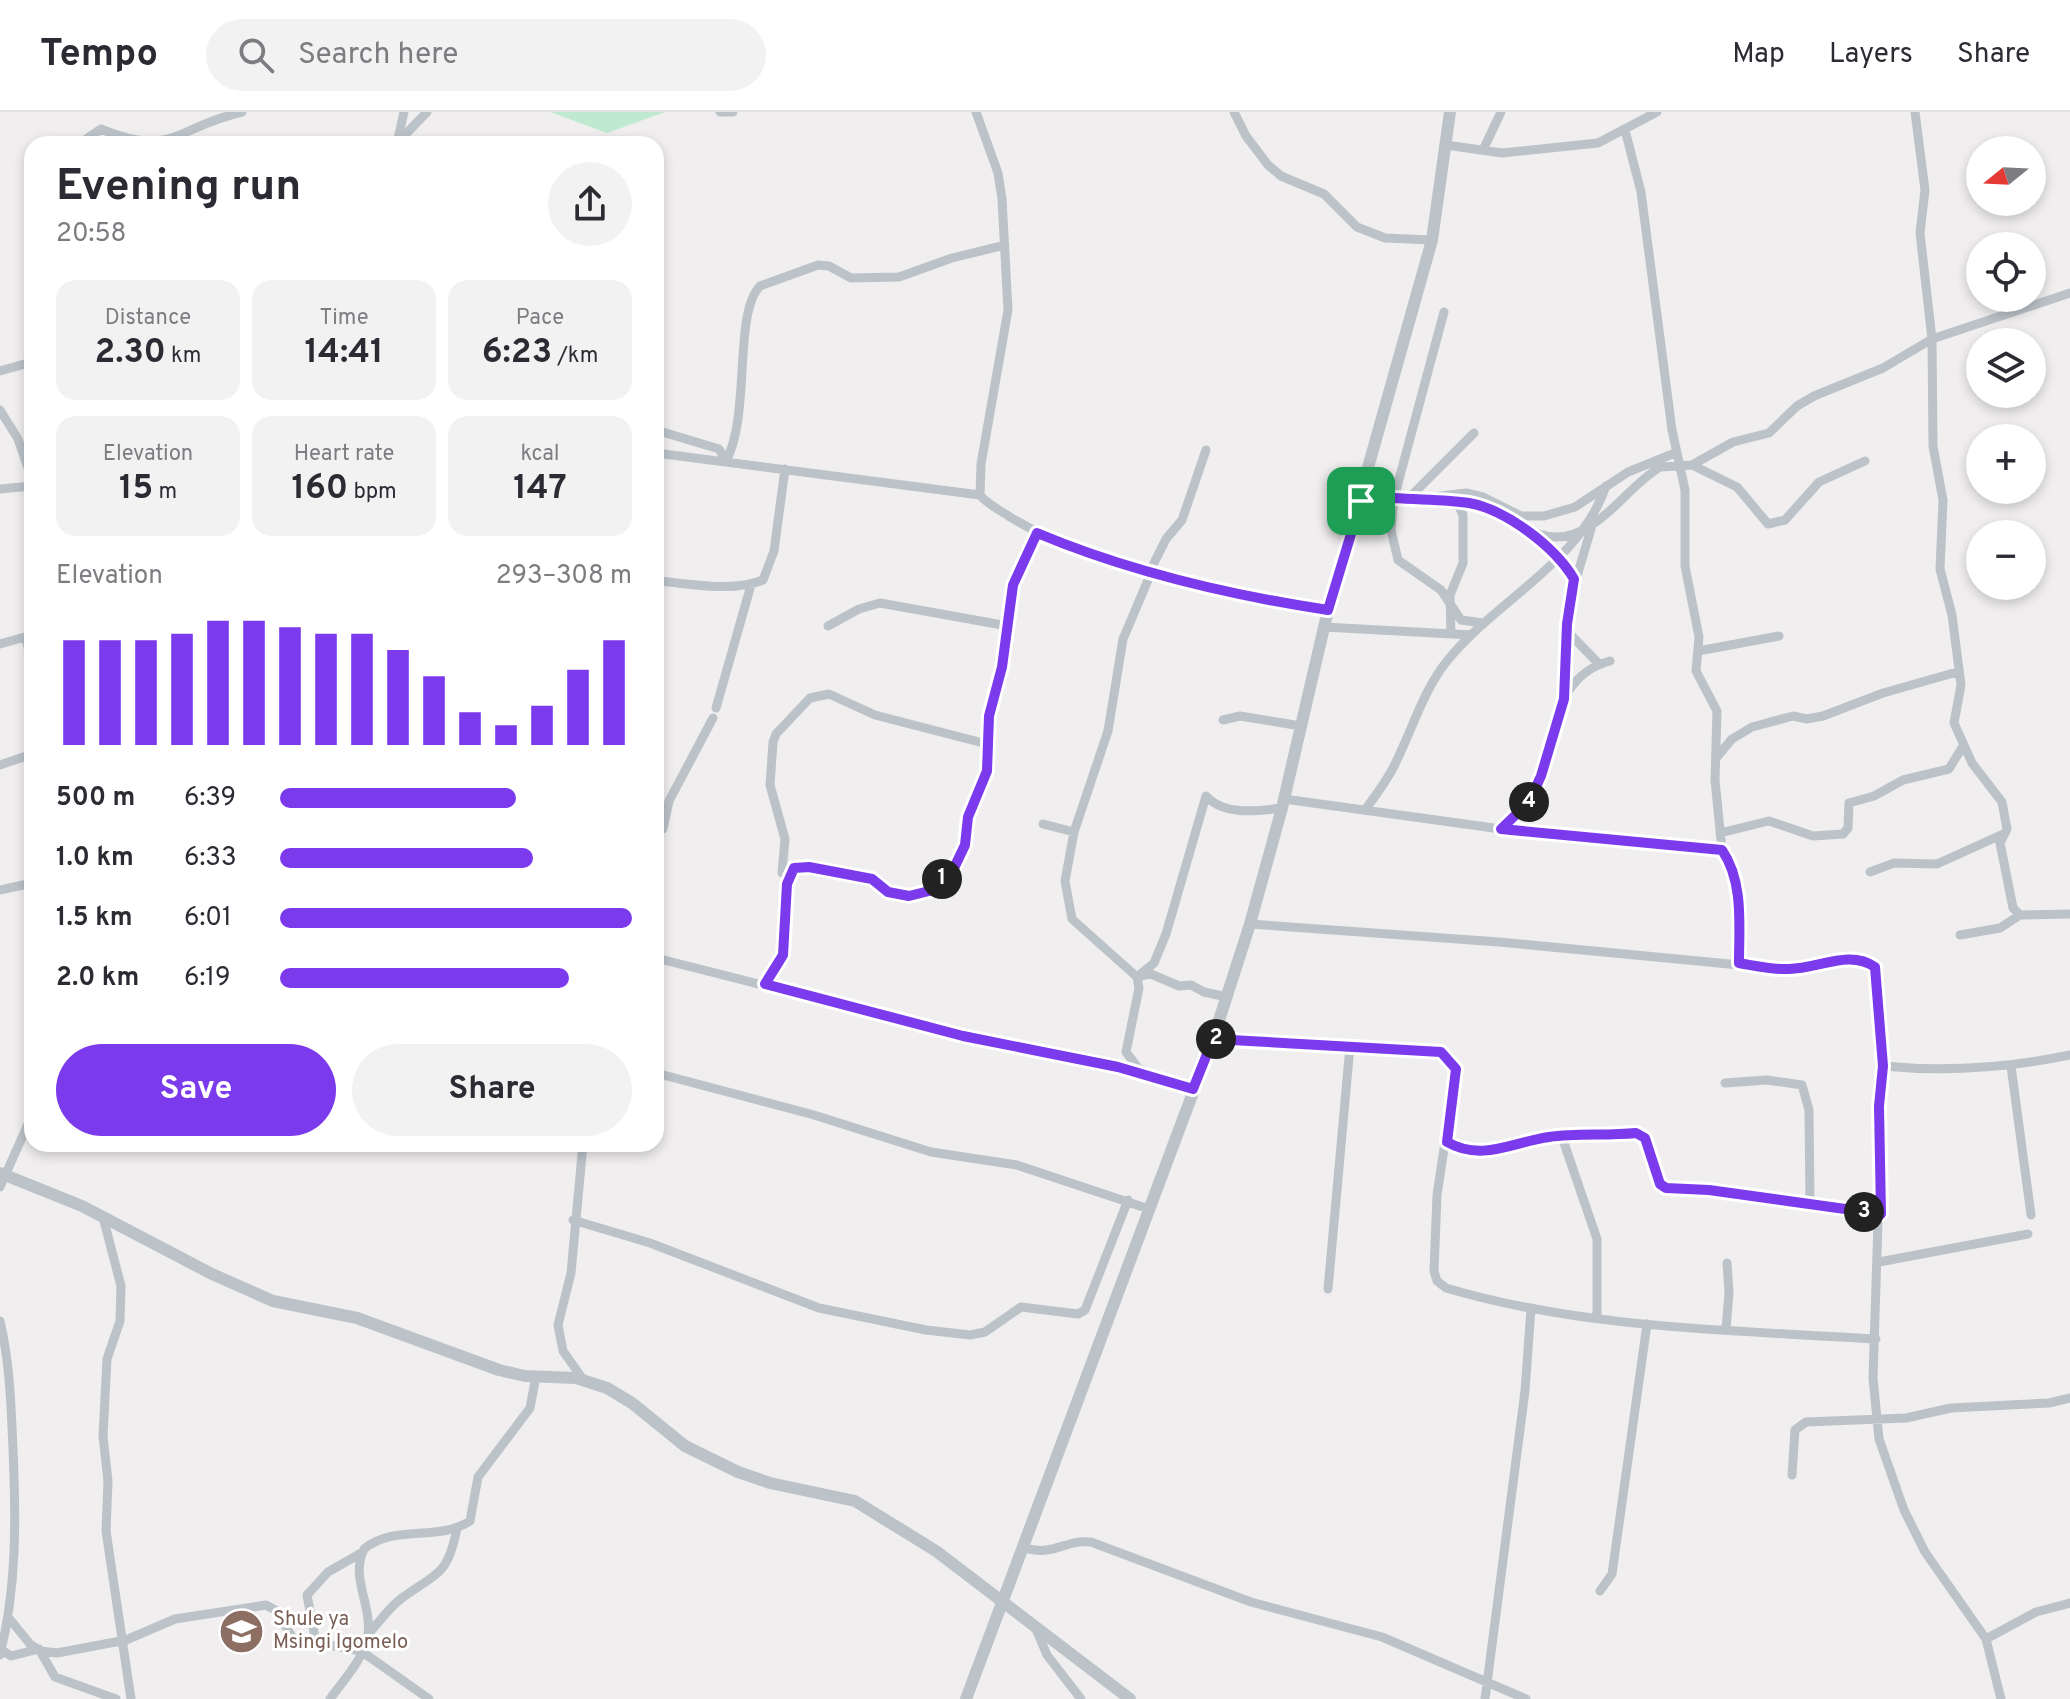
<!DOCTYPE html>
<meta charset="utf-8">
<style>
:root{--surface:#fff;--page:#f2f2f3;--text:#2b2b33;--muted:#7c7c81;--line:#e1e1e2;--accent:#7c3aed}
body{margin:0;font-family:Overpass,sans-serif;background:var(--page);color:var(--text);height:100vh;display:flex;flex-direction:column;font-size:30px;white-space:nowrap}
*{box-sizing:border-box;margin:0}
p{font-size:26px;color:var(--muted)}
.icon{flex:none;width:44px;height:44px;fill:none;stroke:currentColor;stroke-width:2;stroke-linecap:round;stroke-linejoin:round}
.map{position:relative;flex:1;overflow:hidden}
.drawer{position:absolute;left:24px;top:24px;width:640px;height:1016px;display:flex;flex-direction:column;background:var(--surface);border-radius:24px;box-shadow:0 4px 12px #0003}
.drawer>*{flex:none}
.needle{width:52px;rotate:252deg}
.fabs{position:absolute;left:1966px;top:24px;display:grid;gap:16px}
.fabs a{display:grid;place-items:center;width:80px;height:80px;border-radius:50%;background:var(--surface);box-shadow:0 4px 12px #0003;font-size:40px}
.pin{position:absolute;display:grid;place-items:center;width:68px;height:68px;color:#fff;margin:-34px;border-radius:16px;box-shadow:0 4px 12px #0006}
.km{position:absolute;width:40px;height:40px;margin:-20px;border-radius:50%;background:#222;color:#fff;font-size:22px;line-height:40px;text-align:center}
.round{display:grid;place-items:center;flex:none;width:84px;height:84px;border-radius:42px;background:var(--page)}
.headline{display:flex;align-items:center;justify-content:space-between;height:136px;padding:0 32px}
h1{font-size:44px;font-weight:700;line-height:60px}
.figures{display:grid;grid-template-columns:repeat(3,1fr);gap:12px;height:136px;padding:8px 32px}
.figures div{display:grid;align-content:center;border-radius:20px;background:var(--page);text-align:center}
.figures b{font-size:34px;font-weight:700}
.figures small{font-size:22px;font-weight:400}
.figures p{font-size:22px}
.chart{height:224px;padding:16px 32px}
.chart p{display:flex;justify-content:space-between}
.chart svg{width:100%;height:144px;margin-top:8px;stroke:var(--accent);stroke-width:6}
.action{display:flex;gap:16px;margin-top:auto;padding:16px 32px}
.action a{flex:1;height:92px;border-radius:48px;background:var(--accent);color:#fff;font-size:32px;font-weight:700;line-height:92px;text-align:center}
.action a+a{background:var(--page);color:var(--text)}
ul{padding:0 32px;list-style:none;font-size:26px}
li{display:grid;grid-template-columns:128px 96px 1fr;align-items:center;height:60px}
li i{height:20px;border-radius:10px;background:var(--accent)}
header{display:flex;align-items:center;gap:48px;box-sizing:border-box;height:112px;padding:0 40px;background:var(--surface);border-bottom:2px solid var(--line)}
header strong{font-size:38px}
nav{display:flex;gap:44px;margin-inline-start:auto;font-size:28px}
.search{width:560px;height:72px;background:var(--page);display:flex;align-items:center;gap:20px;box-sizing:border-box;padding:0 28px;border-radius:44px;color:var(--muted);font-size:30px}
.map>svg:first-child{display:block}
</style>
<header>
<strong>Tempo</strong>
<div class="search"><svg class="icon" aria-label="search" viewBox="0 0 24 24"><circle cx="10" cy="10" r="6"/><path d="M15 15l6 6"/></svg>Search here</div>
<nav><a>Map</a><a>Layers</a><a>Share</a></nav>
</header>
<div class="map">
<svg width="2070" height="1587" viewBox="0 0 2070 1587">
<rect width="100%" height="100%" fill="#f0eeee"/>
<path fill="#c0eacf" d="M550,0h115l-58,21z"/>
<g fill="none" stroke-linecap="round" stroke-linejoin="round">
<path stroke="#bbc3c9" stroke-width="9" d="M720,0h13
M976,0l22,61 4,26 6,111 -27,154 -1,31c8,10 20,15 30,22 93,56 212,78 318,93
M1234,0l12,24 22,29 13,11 43,18 33,33 28,11 47,2
M1915,0l10,78 -5,43 12,106 1,107 10,54 -3,69 12,46 9,70 -7,38 18,40 30,39 5,27 -7,14 13,65 7,7 50,-1
M1625,18l16,62 31,238 13,60v76l14,71 -3,34 21,40 -2,69 7,70
M397,31l7,-31
M79,32l22,-15c73,30 74,-2 141,-17
M396,32l31,-32
M1446,33l56,8 96,-10 59,-31
M1483,38l18,-38
M1444,200l-50,186 -3,32 7,30 43,30 20,30 22,3
M0,259l32,-9
M0,298l18,29 14,40
M656,318l63,19 7,12
M656,341l324,42
M726,349c25,-46 7,-147 34,-175l58,-21 11,1 22,12 48,-1 53,-19 53,-13
M1692,353l45,22 31,37 17,-4 34,-38 46,-21
M0,377l32,-3
M1433,385l33,-4 17,4 38,19h23l31,-9 53,-35 47,-19
M1408,387l66,-66
M1361,389c35,-3 74,-4 110,2 34,7 65,45 103,31 36,-14 55,-48 86,-67l32,-2 41,-23 36,-9 28,-27 17,-10 69,-28 49,-29 138,-46
M1531,420l33,31 10,16
M1149,461l17,-34 16,-19 24,-70
M1151,461l-28,66 -15,92 -34,101 -9,49 7,38 65,58 2,11 -13,64 12,16 25,12
M656,469c33,2 76,12 107,-1l11,-29 11,-82
M828,514l31,-17 21,-6 128,23
M1324,515l147,8
M1567,519l32,33
M1451,522l-1,-39 13,-32v-48l-6,-13
M26,525l6,30
M0,532l32,-9
M1698,539l81,-15
M1564,583l5,-92 22,-74
M716,596l35,-123
M1223,608l17,-4 61,10
M1716,646l16,-19 20,-12 41,-11 14,3 16,-3 60,-23 74,-21
M0,653l32,-11
M1284,687l217,30 221,21c22,32 17,76 17,113
M1365,698c10,-14 22,-29 30,-46 17,-34 28,-73 52,-103 50,-62 132,-97 159,-175
M1043,712l31,8
M663,717l6,-28 44,-83
M1501,717c10,-8 20,-15 27,-26 29,-47 17,-125 82,-142
M1720,721l49,-12 44,15 30,-2 5,-6 1,-25 25,-7 29,-16 46,-11 14,-23
M1870,760l24,-9 43,1 64,-29
M782,761l3,-34 -15,-54 3,-43 3,-8 34,-36 19,-4 46,21 112,29
M0,778l32,-7
M1250,812l249,18 272,26c32,2 76,-20 104,-1l8,99 -10,312 6,61 25,71 21,42 61,87 15,60
M1960,823l40,-7 20,-13
M656,846l307,78 181,38
M1140,864l11,-2 28,12 12,-1 13,7 23,5
M1137,865l17,-14 12,-29 40,-138c18,20 52,15 76,12
M765,872l18,-29 4,-71 7,-16 15,-1 63,12 16,13 21,4 23,-7 23,-23 10,-21 3,-28 19,-46 2,-55 13,-49 11,-82 24,-52
M1213,927l228,13 15,17 -19,126 -3,76 3,10 9,7c139,41 286,42 430,51
M1883,954c63,6 125,2 187,-11
M2011,954l20,149
M656,961l158,42 117,37 86,13 132,44
M1158,966l35,11
M1725,971l42,-3 35,5 7,25 1,95
M1558,1025l82,-4 5,5 15,46 6,4 43,2 172,24
M1447,1030c42,24 97,-15 116,-2l34,99v78
M583,1032l-12,129 -13,52 5,26 22,31
M0,1075l32,-72
M103,1105l18,69 -1,35 -13,38 -4,77 5,45 -2,50 25,168
M573,1108l77,23 169,65 107,22 44,5 15,-3 36,-25 57,7 7,-4 43,-110
M1879,1150l149,-28
M1328,1177l22,-243
M0,1209c10,42 11,85 13,128 3,70 4,137 -13,206
M1726,1217l3,-36 -2,-30
M1792,1363l3,-45 11,-8 100,-4 45,-10 98,-5 21,-5
M1022,1435c31,11 42,-8 69,-5l160,60 131,35 144,62
M1600,1479l12,-17 35,-250
M8,1505l22,27 11,7 16,2 69,-13 49,-21 91,-14 9,5 18,28 68,13 68,48
M1036,1517l11,26 34,44
M368,1522c11,-11 21,-27 34,-36 36,-26 46,-23 55,-70
M1986,1527l50,-27 34,-9
M316,1531l-9,-48 21,-23 35,-20
M0,1537l11,7 28,-7 16,28 61,22
M330,1587c13,-18 35,-42 38,-64 4,-30 -18,-58 -4,-86 30,-25 74,-7 106,-28l8,-44 52,-69 6,-32
M1485,1587l40,-308 6,-83"/>
<path stroke="#bbc3c9" stroke-width="12" d="M0,1061l82,33 130,68 61,27 84,17 142,52 26,6 51,2 31,10 25,15 53,43 53,26 32,11 85,18 81,50 194,148
M966,1587l247,-660 37,-115 32,-116 46,-198 104,-370 18,-128"/>
</g>
<g fill="none" stroke-linecap="round" stroke-linejoin="round">
<defs>
<path id="route" d="M1394,386c25,2 51,1 75,5 38,7 86,44 105,76l-7,45 -3,75 -23,77 -12,26 -28,27 221,21c22,32 17,76 17,113 17,3 34,7 50,6 29,0 60,-20 86,-2l8,99 -4,40 2,108 -172,-24 -43,-2 -6,-4 -15,-46 -9,-5c-29,3 -58,0 -87,4 -36,5 -67,25 -102,5l9,-73 -15,-17 -228,-13 -20,50 -75,-22 -155,-31 -198,-52 18,-29 4,-71 7,-16 15,-1 63,12 16,13 21,4 20,-5 26,-25 10,-21 3,-28 19,-46 2,-55 13,-49 11,-82 24,-52c93,39 192,62 291,77l33,-109z"/>
</defs>
<use href="#route" stroke="#fff" stroke-width="16"/>
<use href="#route" stroke="#7c3aed" stroke-width="10"/>
</g>
<defs>
<symbol id="school-disc" viewBox="-11 -11 22 22"><circle r="9.5" fill="#8d6e63" stroke="#fff"/><path d="M0-5L7-2L0 1L-7-2ZM-4 1L0 2.5L4 1V4Q0 6-4 4Z" fill="#fff"/></symbol>
</defs>
<g fill-rule="evenodd">
<use href="#school-disc" x="216" y="1494" width="51" height="51"/>
</g>
<g text-anchor="middle" dominant-baseline="central" stroke-width="6" stroke-linejoin="round" paint-order="stroke">
<g font-size="20" fill="#785e54" stroke="#fff" text-anchor="start">
<text x="273" y="1508">Shule ya<tspan x="273" dy="23">Msingi Igomelo</tspan></text>
</g>
</g>
</svg>
<div class="fabs">
<a><svg class="needle" viewBox="-14 -14 28 28"><path d="M0-13l5 13h-10z" fill="#e53935"/><path d="M0 13l5-13h-10z" fill="#7c7c81"/></svg></a>
<a><svg class="icon" aria-label="locate" viewBox="0 0 24 24"><circle cx="12" cy="12" r="6"/><path d="M12 2v4M12 18v4M2 12h4M18 12h4"/></svg></a>
<a><svg class="icon" aria-label="layers" viewBox="0 0 24 24"><path d="M12 4l9 5-9 5-9-5zM3 14l9 5 9-5"/></svg></a>
<a>+</a>
<a>−</a>
</div>
<div class="pin" style="left:1361px;top:389px;background:#1e9e55"><svg class="icon" aria-label="arrive" viewBox="0 0 24 24"><path d="M6 21V4h12l-3 4 3 4H6"/></svg></div>
<b class="km" style="left:942px;top:767px">1</b>
<b class="km" style="left:1216px;top:927px">2</b>
<b class="km" style="left:1864px;top:1100px">3</b>
<b class="km" style="left:1529px;top:690px">4</b>
<section class="drawer">
<div class="headline"><div><h1>Evening run</h1><p>20:58</p></div><a class="round"><svg class="icon" aria-label="share" viewBox="0 0 24 24"><path d="M12 15V3M7 8l5-5 5 5M5 13v7h14v-7"/></svg></a></div>
<div class="figures">
<div><p>Distance</p><b>2.30<small> km</small></b></div>
<div><p>Time</p><b>14:41</b></div>
<div><p>Pace</p><b>6:23<small> /km</small></b></div>
</div>
<div class="figures">
<div><p>Elevation</p><b>15<small> m</small></b></div>
<div><p>Heart rate</p><b>160<small> bpm</small></b></div>
<div><p>kcal</p><b>147</b></div>
</div>
<div class="chart"><p><span>Elevation</span>293–308 m</p>
<svg viewBox="0 0 160 44" preserveAspectRatio="none"><path d="M5 44V12M15 44V12M25 44V12M35 44V10M45 44V6M55 44V6M65 44V8M75 44V10M85 44V10M95 44V15M105 44V23M115 44V34M125 44V38M135 44V32M145 44V21M155 44V12"/></svg>
</div>
<ul>
<li><b>500 m</b>6:39<i style="width:67%"></i></li>
<li><b>1.0 km</b>6:33<i style="width:72%"></i></li>
<li><b>1.5 km</b>6:01<i style="width:100%"></i></li>
<li><b>2.0 km</b>6:19<i style="width:82%"></i></li>
</ul>
<div class="action"><a>Save</a><a>Share</a></div>
</section>
</div>
